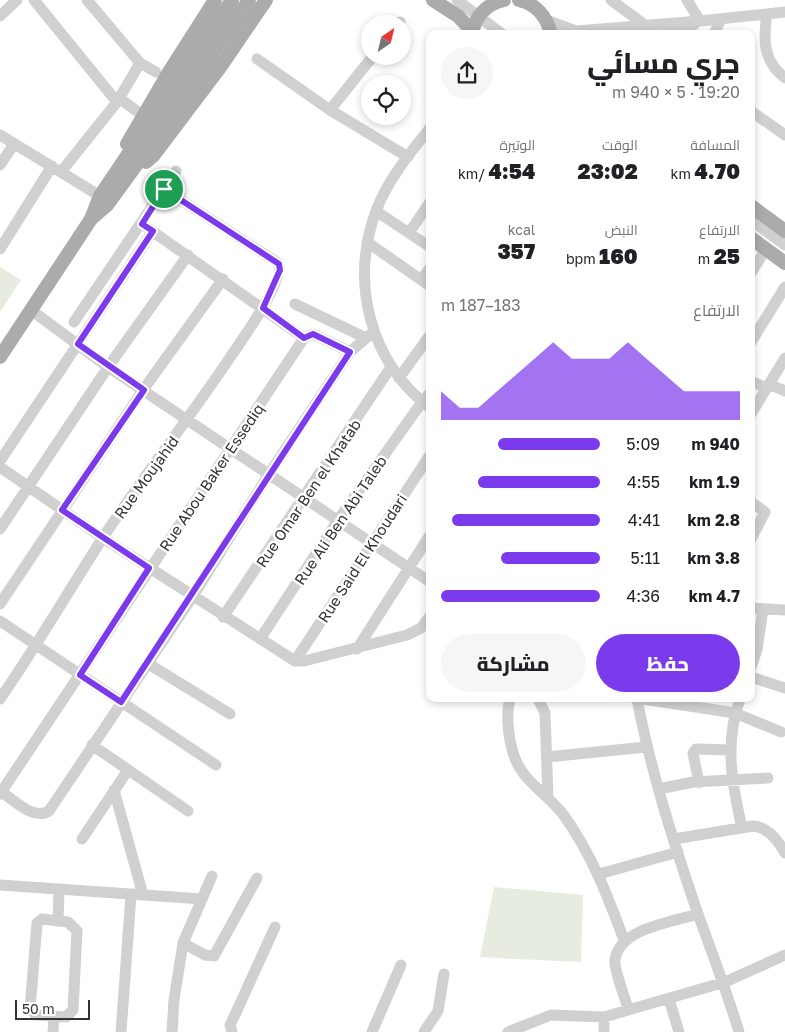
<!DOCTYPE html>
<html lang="ar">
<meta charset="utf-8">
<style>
:root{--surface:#fff;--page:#f6f6f6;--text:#202124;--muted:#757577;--accent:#7c3aed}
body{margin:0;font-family:"Golos Text",Cairo,sans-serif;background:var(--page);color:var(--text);direction:rtl;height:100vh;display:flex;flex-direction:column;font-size:19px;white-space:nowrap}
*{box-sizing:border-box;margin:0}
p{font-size:16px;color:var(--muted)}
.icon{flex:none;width:28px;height:28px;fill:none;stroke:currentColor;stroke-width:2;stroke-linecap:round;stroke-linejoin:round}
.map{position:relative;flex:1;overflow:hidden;direction:ltr}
.side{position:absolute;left:426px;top:30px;width:329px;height:672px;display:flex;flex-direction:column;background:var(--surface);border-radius:10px;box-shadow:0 2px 8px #0003;direction:rtl}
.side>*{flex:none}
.needle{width:32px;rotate:35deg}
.tools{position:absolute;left:361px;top:15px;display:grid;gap:10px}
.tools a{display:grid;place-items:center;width:50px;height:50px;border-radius:50%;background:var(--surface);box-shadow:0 2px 8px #0003;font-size:25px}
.scale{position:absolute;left:15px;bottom:12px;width:75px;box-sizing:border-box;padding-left:5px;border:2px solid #333;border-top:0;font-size:14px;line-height:18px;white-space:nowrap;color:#333;-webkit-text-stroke:4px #fff;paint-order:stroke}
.pin{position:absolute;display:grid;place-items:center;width:42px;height:42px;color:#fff;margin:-21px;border:2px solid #fff;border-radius:50%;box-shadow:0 1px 5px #0007}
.round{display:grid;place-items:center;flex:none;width:52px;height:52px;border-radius:26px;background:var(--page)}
.summary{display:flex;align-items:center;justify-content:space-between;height:85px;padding:0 15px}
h1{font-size:28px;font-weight:800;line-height:38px}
.figures{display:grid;grid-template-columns:repeat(3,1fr);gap:8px;height:85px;padding:5px 15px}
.figures div{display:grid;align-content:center}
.figures b{font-size:21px;font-weight:800}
.figures small{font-size:14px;font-weight:400}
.figures p{font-size:14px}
.chart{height:140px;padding:10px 15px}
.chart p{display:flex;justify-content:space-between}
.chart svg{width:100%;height:90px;margin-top:5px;fill:var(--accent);opacity:.7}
.action{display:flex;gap:10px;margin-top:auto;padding:10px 15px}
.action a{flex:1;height:58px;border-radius:30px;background:var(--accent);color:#fff;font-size:20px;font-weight:800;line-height:58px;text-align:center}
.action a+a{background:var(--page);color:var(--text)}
ul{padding:0 15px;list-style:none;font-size:16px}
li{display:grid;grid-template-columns:80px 60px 1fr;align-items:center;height:38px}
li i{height:12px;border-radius:6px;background:var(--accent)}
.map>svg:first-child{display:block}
</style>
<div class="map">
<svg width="785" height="1032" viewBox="0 0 785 1032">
<rect width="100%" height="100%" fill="#fff"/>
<path fill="#e6ecdf" d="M0,267l21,13 -21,32z
M494,887l89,8 -2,67 -101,-5z"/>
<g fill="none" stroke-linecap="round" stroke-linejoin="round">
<path stroke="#d0d0d0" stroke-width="11" d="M34,0l83,102
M87,0l53,63 16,9
M457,0l45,34
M611,0l34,25
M687,0l13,21
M767,14c-4,26 -4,47 18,64
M0,16l17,-16
M546,20l30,11 124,-10 85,-9
M398,24l2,-2
M664,34l30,-9
M714,34l7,-15
M257,59l73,51 78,47
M119,98l19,14
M330,110l43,-54
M751,111l34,24
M430,128c-20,25 -43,53 -54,83 -26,71 -7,150 54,197
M0,135l100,61
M0,165l14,-21
M61,172l56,-70 23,-39
M376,211l54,36
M751,220l34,25
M142,224l162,114
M409,233l21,-31
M367,242l63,44
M0,249l52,-83
M751,273l15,-24
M421,280l9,-12
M295,304l71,34
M31,310l77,57 322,215
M74,322l102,-151
M751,342l34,-55
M399,378l31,-43
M751,381l15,7
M769,384l16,7
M751,414l34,-56
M0,461l153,-230
M0,467l103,71 192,123h9l103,-26 14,-7 9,-12
M751,502l14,10 -14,27
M0,529l108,-162 80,-112
M0,604l143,-214 80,-111
M751,608l34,2
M223,617l168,-250
M0,621l216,144
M260,639l78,-119 84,-118 8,-9
M357,649l73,-114
M295,661l135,-206
M147,663l83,51
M751,667l6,-17 6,-41
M751,677l34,11
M0,699c36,-52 68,-107 102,-160 40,-61 86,-119 127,-180 10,-15 58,-81 49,-96l-114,-74
M510,699c-5,17 -1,47 7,64 10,21 34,34 48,54 27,38 43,80 59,123
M538,699l7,14 3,85
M637,699c14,73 37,145 61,215 14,39 29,78 41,118
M643,699l92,14 46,19
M740,699c-16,44 -8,85 2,129
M92,745l96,66
M547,757l99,-10
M699,783l-6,-30 3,-4 34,1
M659,789l34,-7 75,-4
M114,790l29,105
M0,791c13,8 33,30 49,20l144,-215 76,-122 81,-122 23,-20
M0,794l304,-456 9,-4 37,18
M82,839l46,-69
M674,839l79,-13c15,1 25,14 32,27
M599,874l79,-22
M0,885l202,14
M42,919l26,3 9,9 -4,79 -7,7 -30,-2 -6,-6 7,-86z
M58,920l1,-30
M183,943l22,12 9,1 43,-78
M669,999l10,33
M628,1009c-3,-12 -14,-38 -13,-49 4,-32 58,-38 83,-46
M53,1032l1,-15
M121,1032l10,-137
M172,1032l2,-32 9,-57 29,-67
M232,1032l-2,-7 3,-6 42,-92
M372,1032l29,-67
M424,1032l14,-21 6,-37
M508,1032l43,-17 53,2 121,-35 60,-27
M604,1032v-15"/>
<path stroke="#ababab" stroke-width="14" d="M433,0l25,16 14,15
M519,0c17,4 28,17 32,34
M472,34c3,-18 15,-30 32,-34
M127,144l42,-72 46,-72
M146,162l7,-6 68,-90 45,-66
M751,206l34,25
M91,219l16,-14 27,-37 115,-168
M751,238l34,25
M0,357l91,-138 9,-23 132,-196"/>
</g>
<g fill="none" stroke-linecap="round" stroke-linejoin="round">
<defs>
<path id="route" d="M164,189l115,75 1,6 -17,38 41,30 9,-4 37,18c-77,116 -152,234 -229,350l-41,-27 69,-107 -87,-58 82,-120 -66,-46 75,-113 -11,-7z"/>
</defs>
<use href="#route" stroke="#fff" stroke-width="10"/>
<use href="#route" stroke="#7c3aed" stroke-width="6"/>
</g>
<g text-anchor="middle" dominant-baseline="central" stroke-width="5" stroke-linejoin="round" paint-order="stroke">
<g font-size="15" fill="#333" stroke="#fff">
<text transform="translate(146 477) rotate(-54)">Rue Moujahid</text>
<text transform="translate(211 477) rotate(-56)">Rue Abou Baker Essediq</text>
<text transform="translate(308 493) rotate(-56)">Rue Omar Ben el Khatab</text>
<text transform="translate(340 520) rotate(-56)">Rue Ali Ben Abi Taleb</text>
<text transform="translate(362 558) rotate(-57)">Rue Said El Khoudari</text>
</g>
</g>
</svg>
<div class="tools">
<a><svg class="needle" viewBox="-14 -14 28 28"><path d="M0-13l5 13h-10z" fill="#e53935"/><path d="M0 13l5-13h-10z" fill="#757577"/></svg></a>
<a><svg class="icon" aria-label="locate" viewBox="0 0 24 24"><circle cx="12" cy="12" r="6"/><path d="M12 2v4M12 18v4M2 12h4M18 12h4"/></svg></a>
</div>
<div class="scale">50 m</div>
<div class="pin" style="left:164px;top:189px;background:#1e9e55"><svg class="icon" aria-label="arrive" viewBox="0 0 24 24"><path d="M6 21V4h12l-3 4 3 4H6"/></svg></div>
<section class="side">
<div class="summary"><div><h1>جري مسائي</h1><p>19:20 · 5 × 940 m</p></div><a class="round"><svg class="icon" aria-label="share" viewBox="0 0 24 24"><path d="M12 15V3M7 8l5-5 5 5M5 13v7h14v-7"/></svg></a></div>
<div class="figures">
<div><p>المسافة</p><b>4.70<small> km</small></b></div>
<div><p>الوقت</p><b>23:02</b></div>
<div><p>الوتيرة</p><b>4:54<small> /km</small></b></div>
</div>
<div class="figures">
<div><p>الارتفاع</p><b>25<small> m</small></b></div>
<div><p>النبض</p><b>160<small> bpm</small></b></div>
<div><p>kcal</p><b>357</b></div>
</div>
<div class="chart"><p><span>الارتفاع</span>183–187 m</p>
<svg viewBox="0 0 160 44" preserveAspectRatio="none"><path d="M0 44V30L10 38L20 38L30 30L40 22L50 14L60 6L70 14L80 14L90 14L100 6L110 14L120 22L130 30L140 30L150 30L160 30V44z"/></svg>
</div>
<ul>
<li><b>940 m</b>5:09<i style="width:64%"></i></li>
<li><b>1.9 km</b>4:55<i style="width:77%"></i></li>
<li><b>2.8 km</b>4:41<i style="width:93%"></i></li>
<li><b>3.8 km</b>5:11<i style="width:62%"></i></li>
<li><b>4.7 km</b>4:36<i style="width:100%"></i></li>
</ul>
<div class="action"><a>حفظ</a><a>مشاركة</a></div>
</section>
</div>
